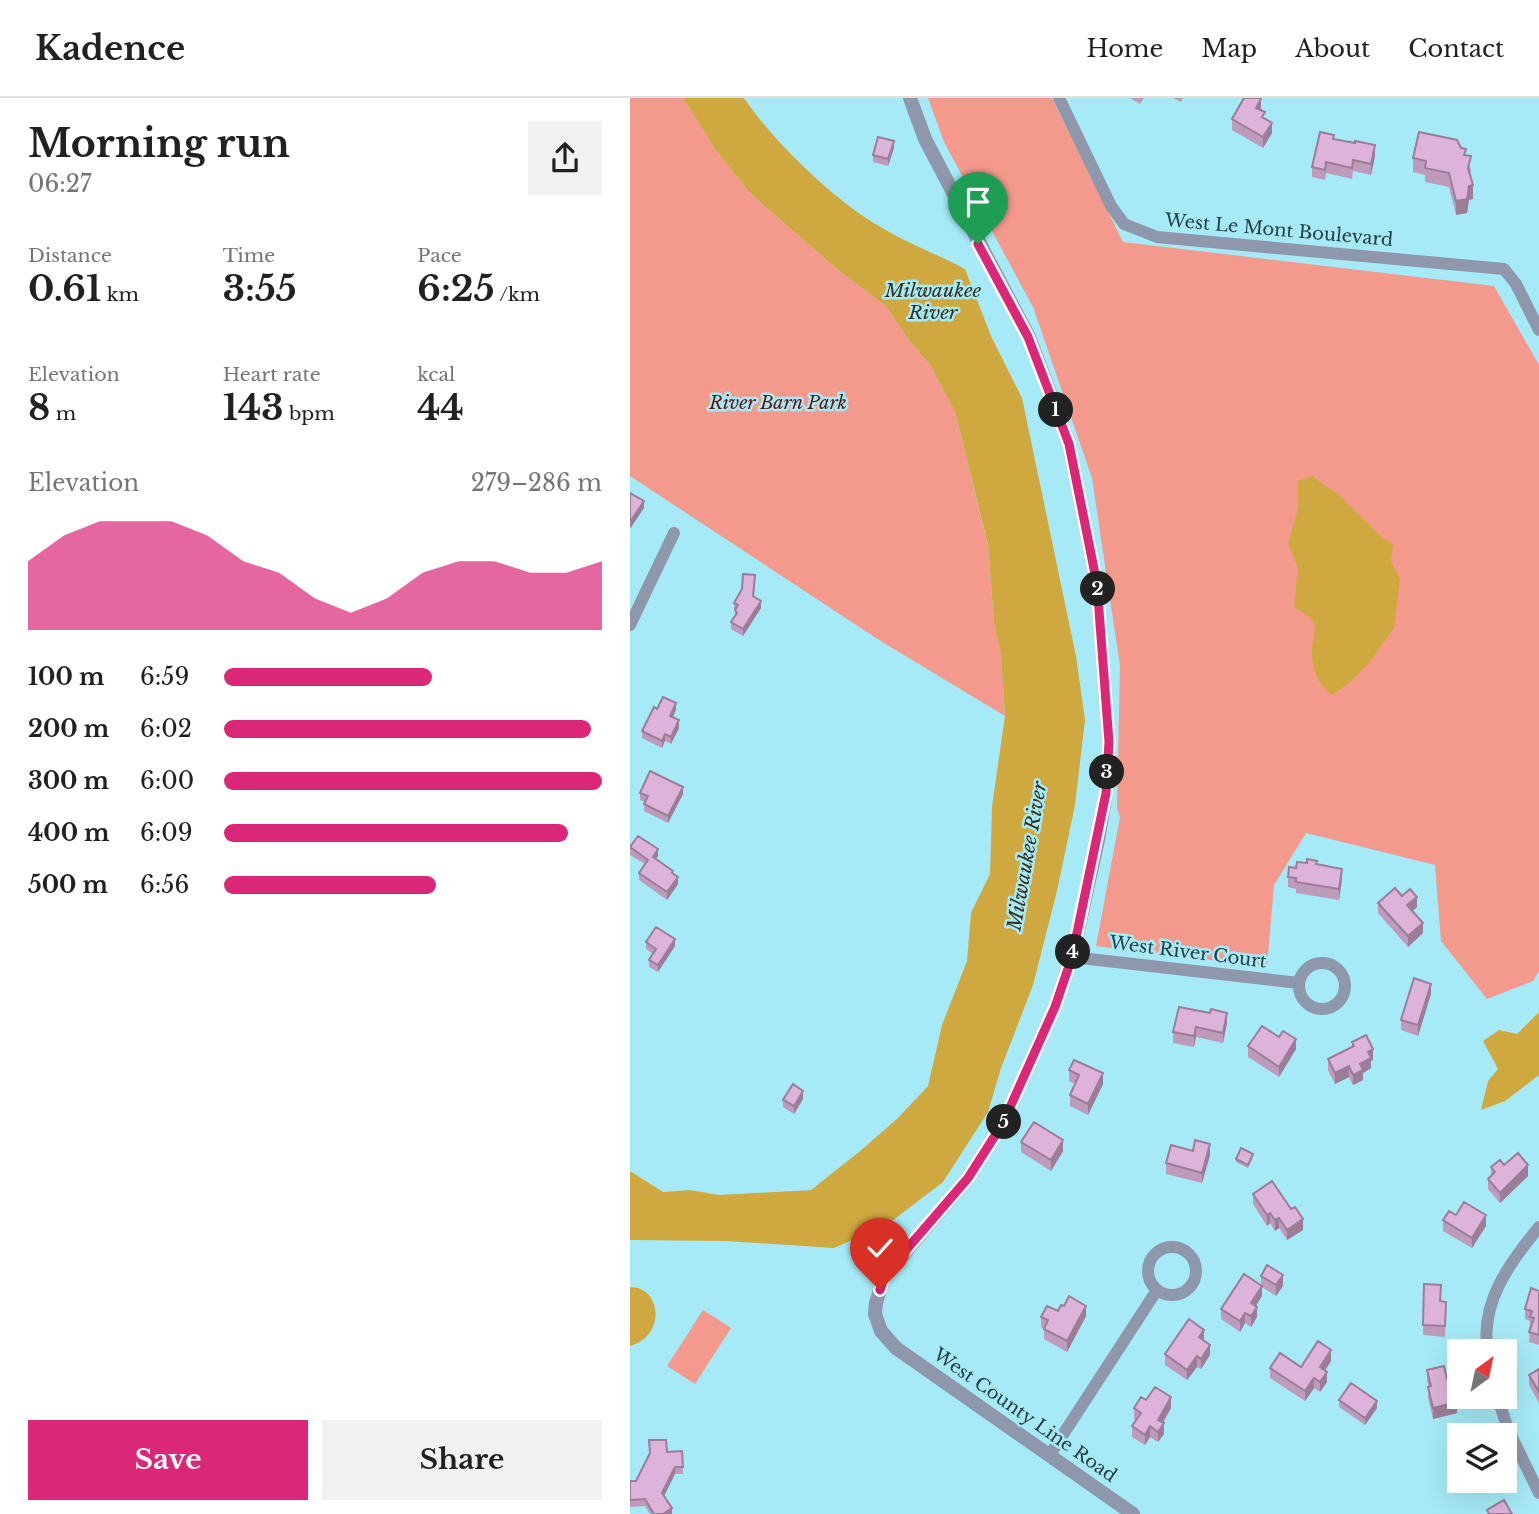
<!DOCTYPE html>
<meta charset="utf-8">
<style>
:root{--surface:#fff;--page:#f2f2f2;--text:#202124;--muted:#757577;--line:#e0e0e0;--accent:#db2777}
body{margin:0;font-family:"Libre Baskerville",serif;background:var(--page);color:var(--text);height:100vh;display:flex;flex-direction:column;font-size:26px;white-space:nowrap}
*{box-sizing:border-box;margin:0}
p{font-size:23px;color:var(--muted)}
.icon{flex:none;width:38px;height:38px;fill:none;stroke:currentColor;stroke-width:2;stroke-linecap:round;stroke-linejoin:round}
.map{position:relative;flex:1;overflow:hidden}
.details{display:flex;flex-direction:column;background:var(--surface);width:630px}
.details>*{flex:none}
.needle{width:46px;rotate:33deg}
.buttons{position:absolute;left:817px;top:1241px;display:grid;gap:14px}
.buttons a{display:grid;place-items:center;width:70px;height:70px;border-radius:0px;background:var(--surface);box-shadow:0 7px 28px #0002;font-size:35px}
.pin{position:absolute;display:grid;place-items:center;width:60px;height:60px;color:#fff;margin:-72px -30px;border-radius:50% 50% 50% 0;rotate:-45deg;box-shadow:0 0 7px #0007}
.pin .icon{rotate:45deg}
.km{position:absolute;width:35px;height:35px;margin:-18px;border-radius:50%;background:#222;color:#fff;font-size:19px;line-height:35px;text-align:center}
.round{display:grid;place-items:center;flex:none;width:74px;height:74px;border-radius:0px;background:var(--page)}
.summary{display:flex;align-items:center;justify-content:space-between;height:119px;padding:0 28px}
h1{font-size:38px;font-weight:700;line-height:52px}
.metrics{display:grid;grid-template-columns:repeat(3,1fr);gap:10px;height:119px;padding:7px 28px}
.metrics div{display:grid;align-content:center}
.metrics b{font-size:35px;font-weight:700}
.metrics small{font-size:19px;font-weight:400}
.metrics p{font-size:19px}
.chart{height:196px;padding:14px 28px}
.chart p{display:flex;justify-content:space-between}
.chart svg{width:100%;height:126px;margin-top:7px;fill:var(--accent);opacity:.7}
.action{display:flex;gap:14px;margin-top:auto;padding:14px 28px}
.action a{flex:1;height:80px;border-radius:0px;background:var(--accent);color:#fff;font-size:28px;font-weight:700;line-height:80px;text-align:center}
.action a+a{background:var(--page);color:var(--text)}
ul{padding:0 28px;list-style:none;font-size:23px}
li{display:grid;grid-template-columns:112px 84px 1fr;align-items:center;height:52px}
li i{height:18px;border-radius:9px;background:var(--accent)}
header{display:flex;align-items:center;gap:42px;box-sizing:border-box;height:98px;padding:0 35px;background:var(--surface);border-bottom:2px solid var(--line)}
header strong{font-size:33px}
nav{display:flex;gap:38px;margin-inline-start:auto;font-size:24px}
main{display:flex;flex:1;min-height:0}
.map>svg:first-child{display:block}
</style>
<header>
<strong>Kadence</strong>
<nav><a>Home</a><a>Map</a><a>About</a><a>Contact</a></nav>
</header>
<main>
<section class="details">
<div class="summary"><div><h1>Morning run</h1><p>06:27</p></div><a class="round"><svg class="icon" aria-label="share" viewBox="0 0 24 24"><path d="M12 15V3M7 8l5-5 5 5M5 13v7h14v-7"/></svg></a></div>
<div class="metrics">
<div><p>Distance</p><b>0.61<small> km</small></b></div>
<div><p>Time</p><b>3:55</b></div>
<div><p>Pace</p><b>6:25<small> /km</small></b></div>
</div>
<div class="metrics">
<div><p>Elevation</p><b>8<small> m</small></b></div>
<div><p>Heart rate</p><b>143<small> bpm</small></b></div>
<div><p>kcal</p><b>44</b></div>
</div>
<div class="chart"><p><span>Elevation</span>279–286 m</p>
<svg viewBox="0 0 160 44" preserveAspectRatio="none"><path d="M0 44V20L10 11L20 6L30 6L40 6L50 11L60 20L70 24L80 33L90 38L100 33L110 24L120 20L130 20L140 24L150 24L160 20V44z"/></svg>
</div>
<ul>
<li><b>100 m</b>6:59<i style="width:55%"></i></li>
<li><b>200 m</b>6:02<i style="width:97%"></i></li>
<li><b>300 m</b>6:00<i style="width:100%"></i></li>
<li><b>400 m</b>6:09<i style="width:91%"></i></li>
<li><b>500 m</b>6:56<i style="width:56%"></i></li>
</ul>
<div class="action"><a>Save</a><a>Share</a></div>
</section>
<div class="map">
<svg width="909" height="1416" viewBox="0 0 909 1416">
<rect width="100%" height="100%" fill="#a5eaf6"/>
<path fill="#f49a8d" d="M0,0h53l34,54 35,43 86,75 48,36 22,33 23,27 24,46 33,134 6,77 7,32 4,61 -126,-76 -249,-164z
M298,0h124l71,144 371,44 45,79v606l-6,10 -46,18 -46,-58 -6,-76 -129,-32 -32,52 -7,82 -171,-21 24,-129 -3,-9 3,-142 -28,-188 -59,-171 -89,-165z
M73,1212l28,18 -36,56 -28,-18z"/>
<path fill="#cfa940" d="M53,0h61c28,42 91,103 135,128 27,17 58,28 86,43l26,67 31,62 54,258 9,64 -10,85 -18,86 -24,94 -32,83 -13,44 -45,70 -55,42 -54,24 -108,-7 -96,-1v-69l33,21 27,-2 29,5 92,-5 48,-38 39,-34 30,-32 14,-61 25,-64 4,-48 19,-39 2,-67 13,-91 -4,-61 -7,-32 -6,-78 -33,-133 -24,-46 -23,-27 -22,-33 -48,-36 -86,-75 -35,-43z
M682,378l28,20 44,43 9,5 -2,18 9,17 -6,49 -24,34 -22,22 -16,11c-16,-11 -21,-29 -20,-48 1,-10 6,-18 0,-27 -4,-5 -13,-9 -18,-13l4,-39 -10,-24 10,-36v-27z
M909,914v63l-34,26 -24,9 7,-29 10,-12 -15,-28 16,-11 18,4z
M0,1189c32,0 36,49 0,59z"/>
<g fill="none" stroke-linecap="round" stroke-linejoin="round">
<path stroke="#8f97ac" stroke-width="12" d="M429,0l52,108 13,18 33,13 347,32 12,15 23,46
M0,527l44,-92
M442,859l227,26
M669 888a23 23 0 1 1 46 0a23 23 0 1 1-46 0Z
M518 1173a24 24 0 1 1 48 0a24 24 0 1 1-48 0Z
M858,1253c-9,-47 22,-89 51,-124
M867,1298l11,33 31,64
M419,1358l108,-166"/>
<path stroke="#8f97ac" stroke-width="14" d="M280,0l15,41 104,198 40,107 28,140 12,158 -3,51 -8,47 -26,117 -17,50 -52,116 -35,55 -84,99 -8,26 -1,11 6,17 15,17 237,166"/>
</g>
<path fill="#be9abb" d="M500,0h14l-4,6z
M543,0h10l-2,4z
M602,21h33l7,14 -9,15 -31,-18z
M704,41l41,17 -4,19 -18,-4 -1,8 -26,-6 -1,7 -13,-3v-10z
M264,50l-6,18 -15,-4v-7z
M831,50l5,7 5,15 -1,4 3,25 -4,1 -2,13 -11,2 -7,-28 -24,-5v-7l-12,-3v-14z
M125,484l-1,15 7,11 -18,28 -12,-7v-7l4,-7v-4l-1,-1v-7z
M27,611l19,1 -4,7 7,11 -8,16 -6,-3 -3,7 -20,-10v-7z
M10,695l43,1 -15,29 -24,-12 1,-9 -5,-2z
M0,749l28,9 -2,3 17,15 5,10 -11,16 -28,-20v-7l6,-9 -15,-9z
M687,766l25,15 -3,21 -43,-7v-4l-8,-2v-10l8,-9z
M772,798l15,11 -5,4 11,22 -15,14 -30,-34v-10z
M16,844l29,4 -17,26 -9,-5v-7l4,-6 -7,-5z
M801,896l-13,42 -17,-6v-10z
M580,915l17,10 -4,20 -27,-6 -2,10 -21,-4v-11z
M722,944l21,18 -2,1v7l-8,5v7l-10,5 -4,-8 -14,7 -7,-14v-11l24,-12z
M618,948l48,3 -17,28 -31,-20z
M439,972l34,14 -15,31 -18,-9v-11l5,-11 -6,-3z
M173,1001l-9,15 -11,-7v-7z
M391,1044l42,9 -12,20 -30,-19z
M580,1057l-8,28 -36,-9v-11z
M623,1059l-5,11 -12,-6v-3z
M874,1067l24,11 -28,27 -12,-14v-10l3,-3v-9z
M623,1096l50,36 -16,10 -8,-12 -4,3 -5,-8 -3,3 -14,-22z
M826,1117l30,11 -14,22 -29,-17v-11z
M631,1178l22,10 -7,10 -14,-9v9l-6,10 1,11 -6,10 -6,-4 -5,9 -19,-13v-10l40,-24z
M794,1186l16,17 6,11 -1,25 -22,-2z
M909,1193v54l-10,-3 1,-21 -5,-2v-10z
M434,1208l22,10 -19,36 -23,-13v-10l-3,-2v-10l17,-6z
M574,1242l6,15 -9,14 -4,-2 -10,13 -22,-15v-11z
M701,1263l-6,10 2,11 -7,10 -6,-4 -9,13 -35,-23v-10l31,-1z
M909,1271v34l-10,-18v-10z
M797,1272l20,9 10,34 -24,6 -5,-22 1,-10 -2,-6z
M516,1302l25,8 -8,15 1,11 -6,8 -8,-5 -5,8 -13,-8v-11l4,-6 -2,-1v-11z
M709,1302l38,8 -12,17 -26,-18z
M830,1337v24l-6,-11v-10z
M52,1353l1,23h-8l-11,22 8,18h-22l-5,-8 -15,1v-26h6l31,-29z"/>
<path fill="#9b7d98" d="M631,1v11l-5,-2z
M642,25v10l-9,15v-11z
M264,43v7l-6,18v-7z
M745,47v11l-4,19v-11z
M843,87v14l-4,1 -2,13 -11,2v-14l13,-15z
M14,403v7l-14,21v-7z
M131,503v7l-18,28v-7z
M46,605v7l-6,13v-7z
M49,622v8l-8,16v-7z
M35,636v7l-3,7v-7z
M53,689v7l-15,29v-7z
M28,751v7l-5,8v-7z
M712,771v10l-3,21v-11z
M48,779v7l-11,16v-8z
M787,799v10l-10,9v-11z
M793,825v10l-15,14v-11z
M45,841v7l-17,26v-7z
M801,886v10l-13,42v-11z
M597,915v10l-4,20v-10z
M566,929v10l-2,10v-11z
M666,941v10l-17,28v-10z
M743,951v11l-2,1v7l-8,5v7l-10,5v-10l15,-23z
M719,968v11l-14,7v-11z
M473,975v11l-15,31v-11z
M173,993v8l-9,15v-8z
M433,1042v11l-12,20v-11z
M580,1046v11l-8,28v-10z
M898,1067v11l-28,27v-10z
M640,1115v10l-3,3v-11z
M856,1117v11l-14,22v-10z
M649,1120v10l-4,3v-11z
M673,1121v11l-16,10v-10z
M653,1177v11l-7,10v-11z
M632,1188v10l-11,17v-10z
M456,1208v10l-19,36v-11z
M627,1209v10l-6,10v-11z
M615,1215v10l-5,9v-11z
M574,1232v10l-5,-3z
M580,1247v10l-9,14v-10z
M701,1252v11l-11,17v-11z
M567,1258v11l-10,13v-10z
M697,1274v10l-7,10v-10z
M684,1280v10l-9,13v-10z
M541,1299v11l-13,22v-10z
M747,1303v7l-12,17v-7z
M827,1304v11l-24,6v-11z
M534,1325v11l-6,8v-10z
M520,1328v11l-5,8v-10z
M45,1369v7l-13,26v-7z
M843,1382h10l-10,6z
M42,1410v6h-9z"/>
<path fill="#ddb3d9" stroke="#9b7d98" stroke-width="2" d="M614,0h15l2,1 -5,9 9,4 -3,5 10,6 -9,14 -31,-18z
M690,34l14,3 -1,4 22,4v-2l20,4 -4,19 -18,-4 -1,8 -26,-6 -1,8 -13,-3z
M789,34l38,8 4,8 5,1 -2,6 7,1 -3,12 5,17 -4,1 -2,13 -11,2 -7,-28 -24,-5 1,-7 -13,-3z
M248,39l16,4 -6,18 -15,-4z
M0,395l14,8 -14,21z
M113,476l12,1 -2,21 8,5 -18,28 -12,-7 6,-9 -2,-3 3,-5 -4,-2 8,-14z
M33,599l13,6 -6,13 9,4 -8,17 -6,-3 -3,7 -20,-10 12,-24 3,2z
M20,673l33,16 -15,29 -24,-12 4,-8 -8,-3z
M8,738l20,13 -5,8 20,14 -1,2 6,4 -11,15 -28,-19 9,-13 -18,-13z
M677,761l10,2 -1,3 26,5 -3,20 -43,-7v-4l-8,-1 1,-10 7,1 1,-6 10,1z
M765,790l7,8 8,-7 7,8 -10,8 16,18 -15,13 -30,-33z
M26,829l19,12 -17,26 -9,-5 7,-11 -10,-7z
M784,880l17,6 -13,41 -17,-5z
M549,909l31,6 1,-4 16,4 -4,20 -27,-6 -2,9 -21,-4z
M632,928l17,11 4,-6 13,8 -17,28 -31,-21z
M736,937l7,14 -5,3 3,6 -11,6 3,6 -10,5 -4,-9 -14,7 -7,-14 26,-13 -2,-4z
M444,962l29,13 -15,31 -18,-9 9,-20 -10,-5z
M163,986l10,7 -9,15 -11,-6z
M404,1024l29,18 -12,20 -30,-18z
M565,1042l15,4 -8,29 -36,-10 5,-18 22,6z
M611,1050l12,6 -5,11 -12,-6z
M888,1055l10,12 -28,28 -12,-14 7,-7 -4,-5 9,-7 4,5z
M642,1083l19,28 4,-2 8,12 -16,11 -8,-12 -4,2 -5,-7 -3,2 -14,-21z
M834,1104l22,13 -14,23 -29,-18 6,-9 7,4z
M637,1167l16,10 -7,10 -15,-9z
M614,1176l18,12 -11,17 6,4 -6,9 -6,-3 -5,8 -19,-12z
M794,1186l17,1 -1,16 6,1 -1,24 -22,-1z
M901,1190l8,3v44l-10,-3 5,-14 -4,-1 2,-6 -7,-2z
M439,1198l17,10 -19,35 -23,-12 4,-9 -7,-3 6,-11 11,5 3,-6 3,1z
M559,1221l15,11 -5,7 11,8 -9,14 -4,-3 -10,14 -22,-16z
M688,1243l13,9 -11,17 7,5 -7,10 -6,-4 -9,13 -35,-23 10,-15 21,14z
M814,1268l3,13 4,-1 6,24 -24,6 -5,-21 3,-1 -4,-16z
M909,1271v23l-10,-17z
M721,1285l26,18 -12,17 -26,-18z
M525,1289l16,10 -13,23 6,3 -6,9 -8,-6 -5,9 -13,-9 9,-13 -7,-5 7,-11 5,3z
M840,1332l3,5h-13z
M830,1337v13l-6,-10z
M19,1342h17l1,12 15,-1 1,16h-8l-13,26 10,15 -9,6h-9l-9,-15 -15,1v-19h6l14,-28z
M874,1402l8,14h-23l-2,-4z"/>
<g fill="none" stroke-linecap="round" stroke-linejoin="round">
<defs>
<path id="route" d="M250,1192l4,-13 9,-12 75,-87 35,-55 52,-116 17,-50 34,-164 3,-51 -12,-158 -28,-140 -41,-107 -50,-93"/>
</defs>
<use href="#route" stroke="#fff" stroke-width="14"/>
<use href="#route" stroke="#db2777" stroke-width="9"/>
</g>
<g text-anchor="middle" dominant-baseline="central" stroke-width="5" stroke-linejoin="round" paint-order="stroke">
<g font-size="18" fill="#233f44" stroke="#a5eaf6">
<text transform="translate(649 132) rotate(5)">West Le Mont Boulevard</text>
<text transform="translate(558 854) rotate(7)">West River Court</text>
<text transform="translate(395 1317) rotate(35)">West County Line Road</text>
</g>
<g font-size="18" font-style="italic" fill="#62110c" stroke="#a5eaf6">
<text x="148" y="305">River Barn Park</text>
</g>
<g font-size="19" font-style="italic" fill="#372e18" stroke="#a5eaf6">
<text x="303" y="192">Milwaukee<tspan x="303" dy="22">River</tspan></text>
<text transform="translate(397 758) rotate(-80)">Milwaukee River</text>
</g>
</g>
</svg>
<div class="buttons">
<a><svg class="needle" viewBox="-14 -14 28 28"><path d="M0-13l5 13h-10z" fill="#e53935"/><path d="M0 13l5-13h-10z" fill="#757577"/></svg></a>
<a><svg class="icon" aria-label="layers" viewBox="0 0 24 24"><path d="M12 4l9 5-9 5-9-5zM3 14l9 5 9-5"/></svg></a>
</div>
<div class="pin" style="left:348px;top:146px;background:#1e9e55"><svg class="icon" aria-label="arrive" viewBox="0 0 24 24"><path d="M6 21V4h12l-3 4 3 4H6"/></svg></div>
<div class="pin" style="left:250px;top:1192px;background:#d93025"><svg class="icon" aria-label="check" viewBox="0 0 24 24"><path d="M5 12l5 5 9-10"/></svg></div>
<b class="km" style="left:426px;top:312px">1</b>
<b class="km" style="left:468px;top:491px">2</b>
<b class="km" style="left:477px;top:674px">3</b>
<b class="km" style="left:443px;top:854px">4</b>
<b class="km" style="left:374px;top:1024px">5</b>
</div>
</main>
